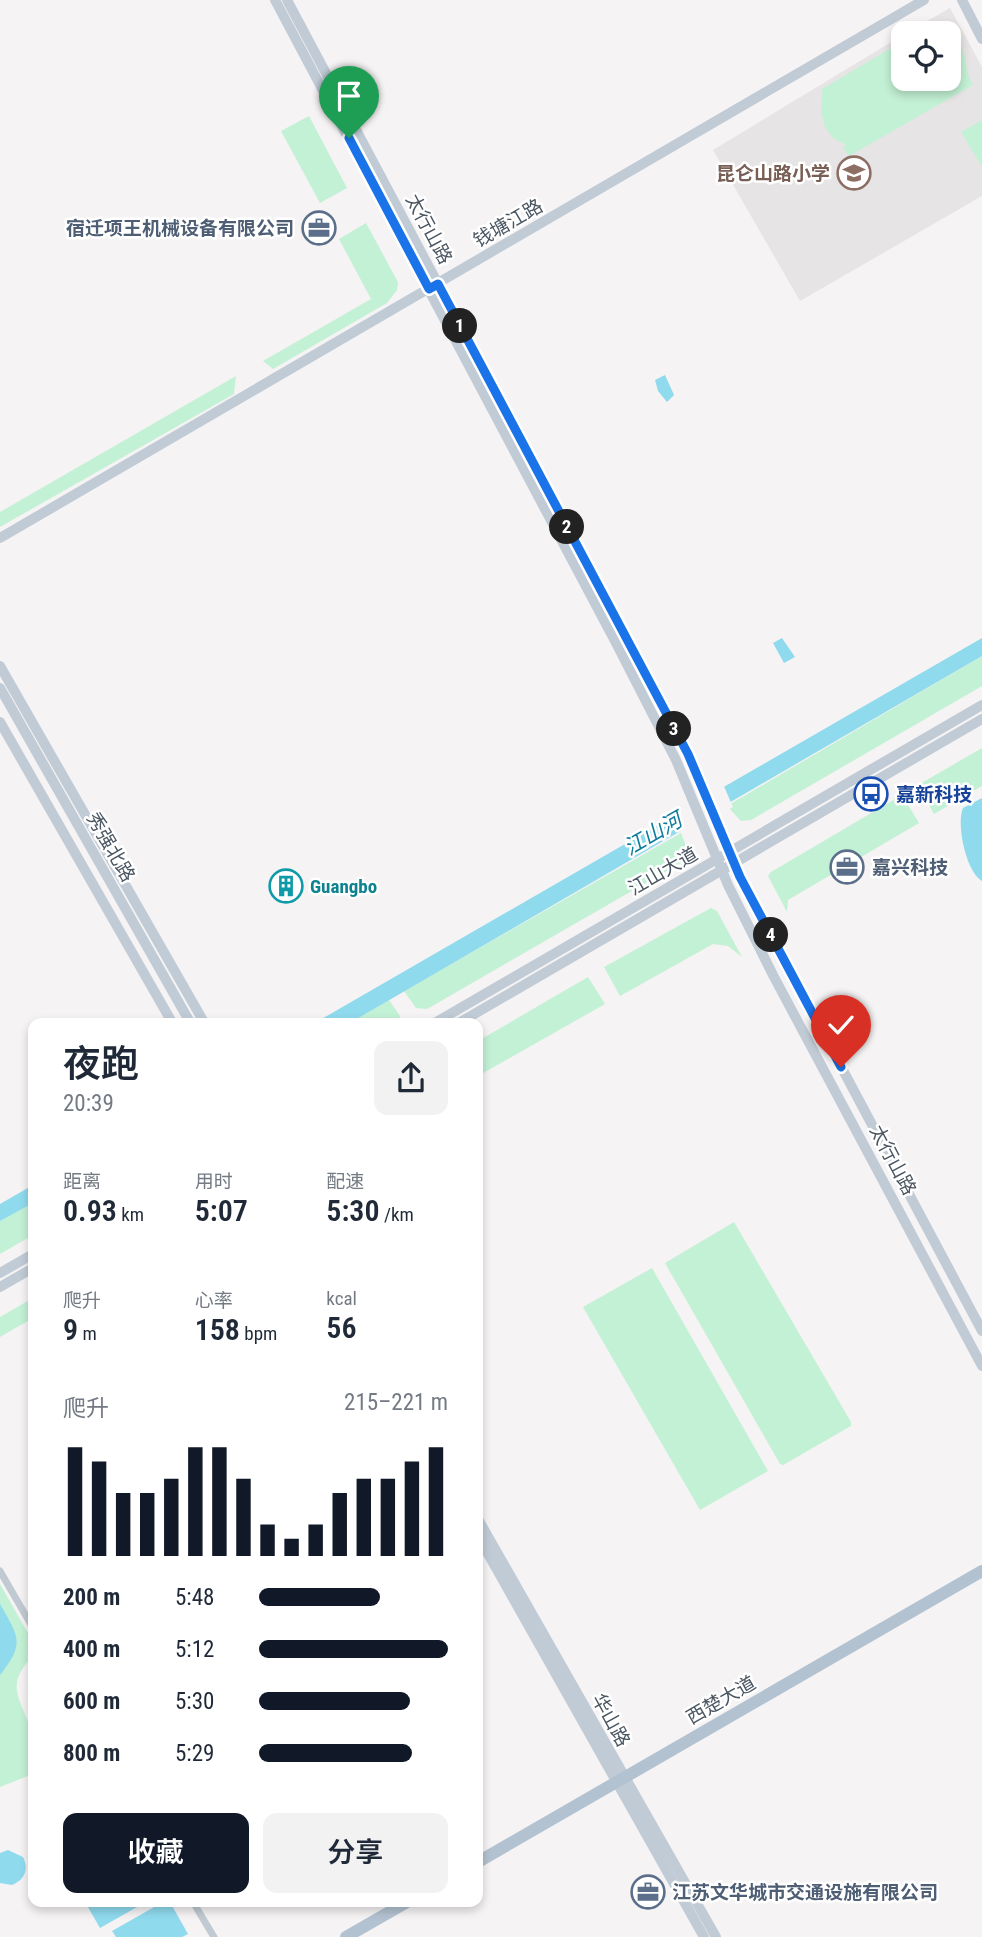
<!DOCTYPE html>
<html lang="zh">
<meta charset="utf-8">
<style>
:root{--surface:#fff;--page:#f2f2f3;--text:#1f2937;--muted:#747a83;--accent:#111827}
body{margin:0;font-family:"Roboto Condensed","Noto Sans SC",sans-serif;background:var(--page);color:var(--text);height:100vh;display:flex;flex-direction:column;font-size:26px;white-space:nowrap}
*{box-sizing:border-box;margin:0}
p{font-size:23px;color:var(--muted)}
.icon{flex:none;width:38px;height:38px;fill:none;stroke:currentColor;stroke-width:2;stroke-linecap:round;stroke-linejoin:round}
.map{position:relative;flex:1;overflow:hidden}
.details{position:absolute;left:28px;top:1018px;width:455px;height:889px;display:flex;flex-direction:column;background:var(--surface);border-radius:14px;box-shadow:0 4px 10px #0003}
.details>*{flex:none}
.fabs{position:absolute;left:891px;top:21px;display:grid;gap:14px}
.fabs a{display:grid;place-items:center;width:70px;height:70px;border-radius:14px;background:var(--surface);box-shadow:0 4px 10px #0003;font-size:35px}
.pin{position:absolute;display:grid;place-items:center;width:60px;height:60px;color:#fff;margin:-72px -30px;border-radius:50% 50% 50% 0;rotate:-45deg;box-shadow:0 0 7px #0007}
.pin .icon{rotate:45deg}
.km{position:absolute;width:35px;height:35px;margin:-18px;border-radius:50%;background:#222;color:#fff;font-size:19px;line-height:35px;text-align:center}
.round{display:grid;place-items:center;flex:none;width:74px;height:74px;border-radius:14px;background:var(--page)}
.overview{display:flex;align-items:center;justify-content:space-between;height:119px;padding:0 35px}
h1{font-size:38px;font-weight:600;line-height:52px}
.stats{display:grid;grid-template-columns:repeat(3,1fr);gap:10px;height:119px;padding:7px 35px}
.stats div{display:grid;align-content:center}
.stats b{font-size:30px;font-weight:600}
.stats small{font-size:19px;font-weight:400}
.stats p{font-size:19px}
.chart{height:196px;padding:14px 35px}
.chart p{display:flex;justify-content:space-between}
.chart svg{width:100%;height:126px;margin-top:7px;stroke:var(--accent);stroke-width:6}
.button{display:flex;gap:14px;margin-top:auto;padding:14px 35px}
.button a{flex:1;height:80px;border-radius:14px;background:var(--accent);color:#fff;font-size:28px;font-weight:600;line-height:80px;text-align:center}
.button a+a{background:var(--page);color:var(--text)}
ul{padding:0 35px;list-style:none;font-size:23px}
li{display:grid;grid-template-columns:112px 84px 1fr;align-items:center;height:52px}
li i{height:18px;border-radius:9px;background:var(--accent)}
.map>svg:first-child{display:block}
</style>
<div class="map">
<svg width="982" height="1937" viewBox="0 0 982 1937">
<rect width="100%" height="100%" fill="#f5f3f3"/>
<path fill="#e6e4e5" d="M950,8l32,59v129l-182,105 -87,-151 190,-115v44h45v-46h-42z"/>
<path fill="#c3f1d5" d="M949,34c21,14 13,33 24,51l-124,71 -6,-8 3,-3 -13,-7 -8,-11 -4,-14 1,-24 81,-48v38h45z
M309,116l38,72 -27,15 -39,-72z
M982,120v47l-21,-35z
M366,223l32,59 -1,8 -10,13 -114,66 -10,-8 108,-62 -32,-60z
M236,376l-2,18 -234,133v-15z
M982,656v30l-231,134 -10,1 -14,-15z
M982,748v38l-48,28 -16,-29z
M902,795l17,28 -131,77 -1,12 -19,-36 3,-4z
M681,833l8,21 -5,7 -257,148 -11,-1 -12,-17z
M711,908l6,3 25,46 -14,-11 -15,-2 -93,52 -16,-29z
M588,977l17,27 -127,72v-35z
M389,1000l11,16 -2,8h-50z
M33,1202v33l-33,19v-33z
M734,1222l117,200v4l-68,39 -3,-1 -115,-201z
M652,1268l116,203 -68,39 -117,-203z
M33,1298v20l-33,19v-20z
M0,1584l33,58v14c-33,34 -7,44 0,85 2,10 0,22 0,33l-33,13z"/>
<path fill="#90daee" d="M665,375l9,20 -7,7 -9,-11 -3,-11z
M782,638l13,19 -11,6 -11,-20z
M982,638v18l-634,368h-35z
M982,798v83c-16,-9 -26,-57 -19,-73z
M33,1185v18l-33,18v-17z
M0,1604c18,32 26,39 0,71z
M8,1850l15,7c6,12 2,23 -11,28l-12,-2v-30z
M85,1902h61l-46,26z
M163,1902h7l18,32 -6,3h-66l-4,-6z"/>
<path fill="#f5f3f3" d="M723,784l10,23 -50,29 -11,-23z"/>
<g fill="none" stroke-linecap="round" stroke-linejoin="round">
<path stroke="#c1cad2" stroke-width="7" d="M0,1571l33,57
M193,1902l21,35"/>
<path stroke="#c1cbd6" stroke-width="10" d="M275,0l341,643 60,117 52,125 46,92 208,389
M287,0l401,754 52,123 242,454
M962,0l20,39
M0,538l924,-538
M0,666l205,358
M0,688l191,336
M0,722l173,302
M433,1024l549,-319
M457,1024l525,-305
M0,1273l33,-19
M0,1287l33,-19
M478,1519l238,418
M478,1536l226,401"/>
<path stroke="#b3c2d1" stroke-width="12" d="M478,1862l504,-291
M346,1937l61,-35"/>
</g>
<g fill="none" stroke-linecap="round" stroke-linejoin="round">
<defs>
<path id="route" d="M349,138l80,151 9,-5 217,408 33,62 52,123 101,190"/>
</defs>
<use href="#route" stroke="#fff" stroke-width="14"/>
<use href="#route" stroke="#1a73e8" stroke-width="9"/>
</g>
<defs>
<symbol id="school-ring" viewBox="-11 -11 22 22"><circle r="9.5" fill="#fff" stroke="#8d6e63" stroke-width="1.5"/><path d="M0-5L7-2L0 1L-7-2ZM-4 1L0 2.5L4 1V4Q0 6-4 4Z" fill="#8d6e63"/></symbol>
<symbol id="office-ring" viewBox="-11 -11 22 22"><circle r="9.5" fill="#fff" stroke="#5c6f8a" stroke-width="1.5"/><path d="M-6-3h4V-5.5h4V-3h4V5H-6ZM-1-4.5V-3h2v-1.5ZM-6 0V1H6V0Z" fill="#5c6f8a"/></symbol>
<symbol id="bus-ring" viewBox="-11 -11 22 22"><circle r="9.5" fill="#fff" stroke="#1a4fb4" stroke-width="1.5"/><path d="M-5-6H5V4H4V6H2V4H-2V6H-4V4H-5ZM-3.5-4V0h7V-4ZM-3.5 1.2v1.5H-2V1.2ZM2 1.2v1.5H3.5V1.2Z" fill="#1a4fb4"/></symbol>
<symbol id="building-ring" viewBox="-11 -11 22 22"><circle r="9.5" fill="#fff" stroke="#0f9aa8" stroke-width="1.5"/><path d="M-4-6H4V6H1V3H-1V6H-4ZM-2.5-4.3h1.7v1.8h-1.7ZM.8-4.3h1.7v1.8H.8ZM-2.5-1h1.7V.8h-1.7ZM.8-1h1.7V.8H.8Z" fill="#0f9aa8"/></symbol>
</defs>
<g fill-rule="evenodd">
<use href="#school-ring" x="835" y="154" width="38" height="38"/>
<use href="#office-ring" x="300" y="209" width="38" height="38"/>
<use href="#bus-ring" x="852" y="775" width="38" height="38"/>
<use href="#office-ring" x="828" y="848" width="38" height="38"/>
<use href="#building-ring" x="267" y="867" width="38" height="38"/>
<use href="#office-ring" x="629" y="1873" width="38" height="38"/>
</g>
<g text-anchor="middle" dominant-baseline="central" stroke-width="5" stroke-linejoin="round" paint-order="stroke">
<g font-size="19" font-weight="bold" fill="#785e54" stroke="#fff" text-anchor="end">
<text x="830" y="173">昆仑山路小学</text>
</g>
<g font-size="19" fill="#4a5661" stroke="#fff">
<text transform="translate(508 223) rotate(-30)">钱塘江路</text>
<text transform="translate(429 229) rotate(62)">太行山路</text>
<text transform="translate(111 847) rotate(60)">秀强北路</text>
<text transform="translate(663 871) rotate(-30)">江山大道</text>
<text transform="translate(893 1160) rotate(62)">太行山路</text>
<text transform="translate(721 1700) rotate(-30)">西楚大道</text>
<text transform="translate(611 1720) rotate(61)">华山路</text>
</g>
<g font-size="19" font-weight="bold" fill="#4e5e75" stroke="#fff" text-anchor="start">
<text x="294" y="228" text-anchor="end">宿迁项王机械设备有限公司</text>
<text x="872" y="867">嘉兴科技</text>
<text x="672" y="1892">江苏文华城市交通设施有限公司</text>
</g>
<g font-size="19" font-weight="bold" fill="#164399" stroke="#fff" text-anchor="start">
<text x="896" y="794">嘉新科技</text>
</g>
<g font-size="19" font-weight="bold" fill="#0d838f" stroke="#fff" text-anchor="start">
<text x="310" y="886">Guangbo</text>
</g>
<g font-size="21" font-style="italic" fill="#0c7c9b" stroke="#fff">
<text transform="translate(653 834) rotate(-30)">江山河</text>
</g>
</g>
</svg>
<div class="fabs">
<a><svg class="icon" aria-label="locate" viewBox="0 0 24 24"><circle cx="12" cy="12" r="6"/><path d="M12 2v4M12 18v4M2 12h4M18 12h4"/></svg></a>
</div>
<div class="pin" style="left:349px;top:138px;background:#1e9e55"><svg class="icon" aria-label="arrive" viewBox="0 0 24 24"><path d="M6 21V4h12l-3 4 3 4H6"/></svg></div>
<div class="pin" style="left:841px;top:1067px;background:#d93025"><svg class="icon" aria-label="check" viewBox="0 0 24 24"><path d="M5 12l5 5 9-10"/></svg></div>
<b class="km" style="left:460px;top:326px">1</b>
<b class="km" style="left:567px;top:527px">2</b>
<b class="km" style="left:674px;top:729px">3</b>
<b class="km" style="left:771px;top:935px">4</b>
<section class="details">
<div class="overview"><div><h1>夜跑</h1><p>20:39</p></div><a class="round"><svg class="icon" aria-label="share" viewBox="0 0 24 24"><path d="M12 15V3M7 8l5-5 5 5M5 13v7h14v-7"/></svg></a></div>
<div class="stats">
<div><p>距离</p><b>0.93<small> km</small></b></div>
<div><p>用时</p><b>5:07</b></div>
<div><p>配速</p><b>5:30<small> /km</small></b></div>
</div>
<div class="stats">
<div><p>爬升</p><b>9<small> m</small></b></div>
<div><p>心率</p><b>158<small> bpm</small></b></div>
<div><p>kcal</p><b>56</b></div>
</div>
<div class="chart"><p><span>爬升</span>215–221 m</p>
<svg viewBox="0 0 160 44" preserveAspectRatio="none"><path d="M5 44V6M15 44V11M25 44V22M35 44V22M45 44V17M55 44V6M65 44V6M75 44V17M85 44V33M95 44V38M105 44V33M115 44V22M125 44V17M135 44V17M145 44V11M155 44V6"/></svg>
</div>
<ul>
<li><b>200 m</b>5:48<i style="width:64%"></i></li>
<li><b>400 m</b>5:12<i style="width:100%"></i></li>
<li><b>600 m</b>5:30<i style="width:80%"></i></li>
<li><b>800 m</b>5:29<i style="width:81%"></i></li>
</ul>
<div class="button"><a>收藏</a><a>分享</a></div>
</section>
</div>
